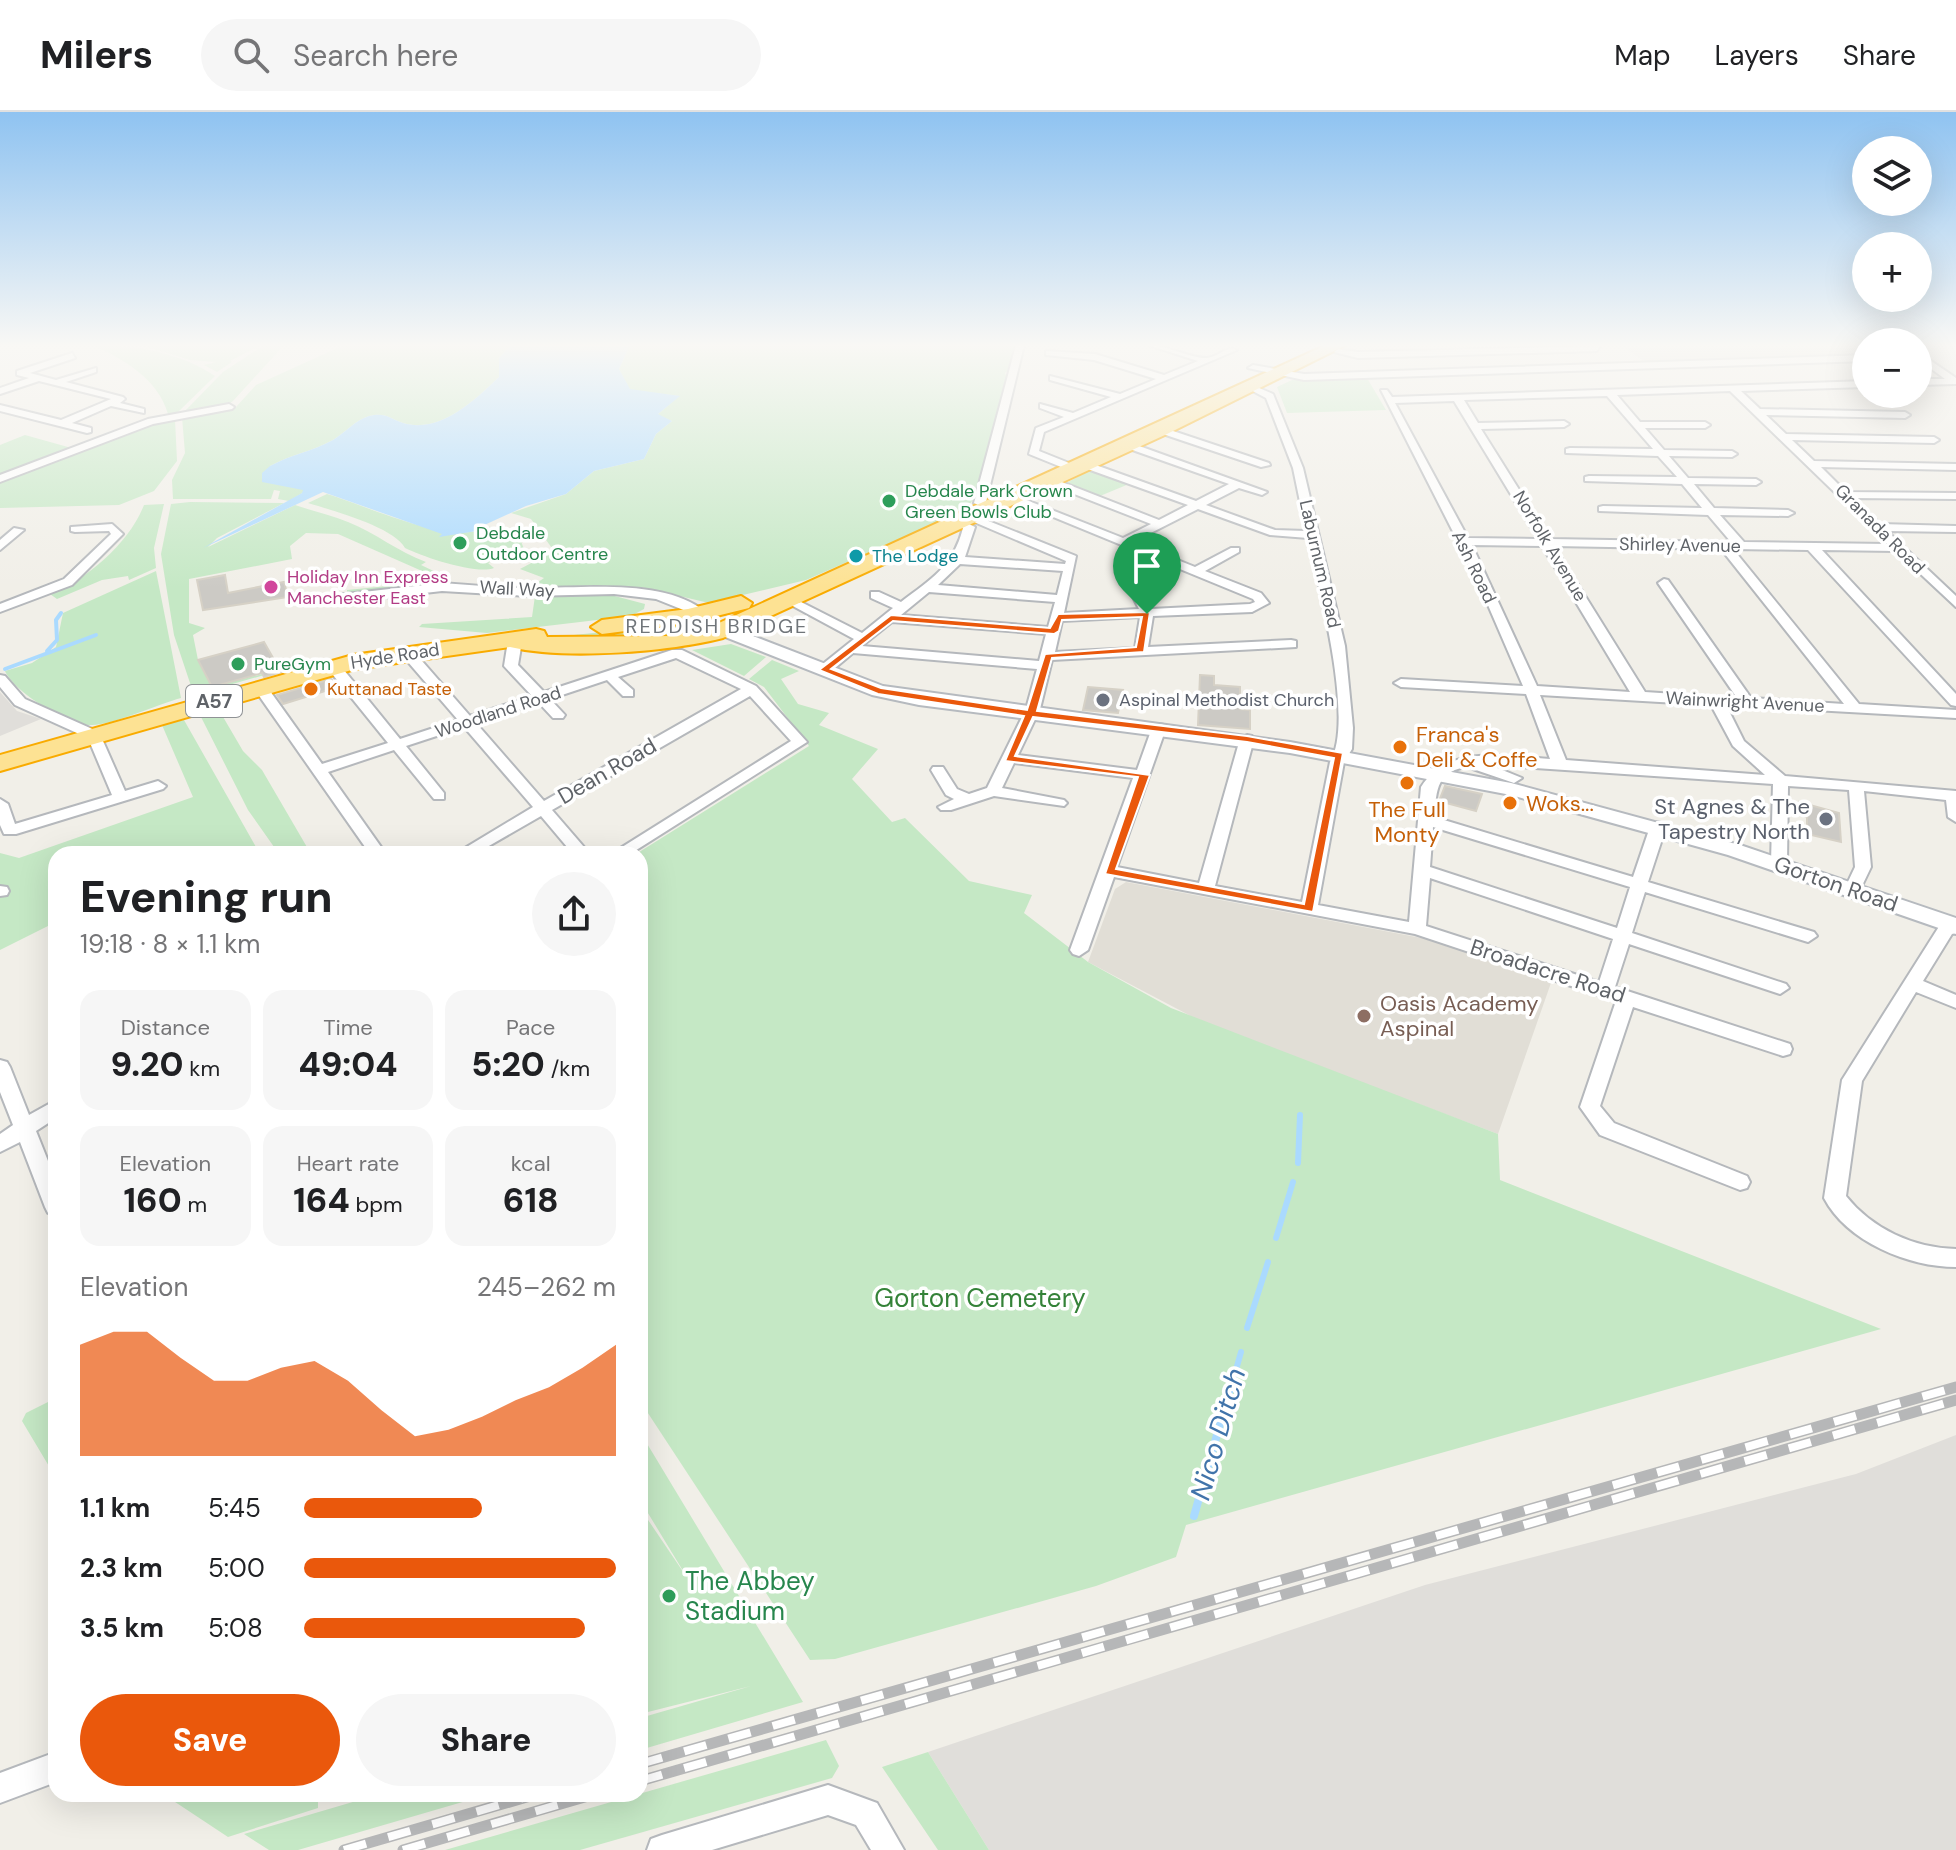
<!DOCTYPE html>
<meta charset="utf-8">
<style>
:root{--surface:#fff;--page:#f6f6f6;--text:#202124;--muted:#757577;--line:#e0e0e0;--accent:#ea580c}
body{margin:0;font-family:"DM Sans",sans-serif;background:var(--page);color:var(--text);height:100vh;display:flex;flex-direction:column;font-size:30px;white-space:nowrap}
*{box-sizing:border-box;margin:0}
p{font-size:26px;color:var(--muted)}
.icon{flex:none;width:44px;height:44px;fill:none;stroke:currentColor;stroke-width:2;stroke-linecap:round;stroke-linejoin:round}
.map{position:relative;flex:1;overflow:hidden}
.details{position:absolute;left:48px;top:734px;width:600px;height:956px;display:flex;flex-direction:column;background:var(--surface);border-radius:24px;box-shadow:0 8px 32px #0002}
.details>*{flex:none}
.buttons{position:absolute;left:1852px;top:24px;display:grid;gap:16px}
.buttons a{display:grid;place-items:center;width:80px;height:80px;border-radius:50%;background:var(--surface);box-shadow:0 8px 32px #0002;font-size:40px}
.pin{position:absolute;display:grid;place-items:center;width:68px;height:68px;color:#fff;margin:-82px -34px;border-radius:50% 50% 50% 0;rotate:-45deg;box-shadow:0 0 8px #0007}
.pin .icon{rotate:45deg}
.round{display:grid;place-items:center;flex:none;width:84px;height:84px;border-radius:42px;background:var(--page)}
.summary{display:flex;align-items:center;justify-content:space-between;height:136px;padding:0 32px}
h1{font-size:44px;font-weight:800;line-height:60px}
.figures{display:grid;grid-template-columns:repeat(3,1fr);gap:12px;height:136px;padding:8px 32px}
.figures div{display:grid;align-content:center;border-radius:20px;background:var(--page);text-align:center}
.figures b{font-size:34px;font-weight:800}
.figures small{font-size:22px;font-weight:400}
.figures p{font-size:22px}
.chart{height:224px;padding:16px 32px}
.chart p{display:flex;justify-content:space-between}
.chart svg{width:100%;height:144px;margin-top:8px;fill:var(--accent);opacity:.7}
.button{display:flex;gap:16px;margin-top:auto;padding:16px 32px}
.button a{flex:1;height:92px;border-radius:48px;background:var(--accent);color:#fff;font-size:32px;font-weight:800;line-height:92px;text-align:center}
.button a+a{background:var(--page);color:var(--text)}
ul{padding:0 32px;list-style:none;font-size:26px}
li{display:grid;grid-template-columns:128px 96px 1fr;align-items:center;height:60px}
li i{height:20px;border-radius:10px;background:var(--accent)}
header{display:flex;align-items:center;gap:48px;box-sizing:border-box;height:112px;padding:0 40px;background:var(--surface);border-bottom:2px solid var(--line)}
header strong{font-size:38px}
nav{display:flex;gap:44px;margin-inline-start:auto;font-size:28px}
.search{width:560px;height:72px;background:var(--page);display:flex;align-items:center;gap:20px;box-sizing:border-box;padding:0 28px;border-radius:44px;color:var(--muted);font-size:30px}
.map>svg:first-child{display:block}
</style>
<header>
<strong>Milers</strong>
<div class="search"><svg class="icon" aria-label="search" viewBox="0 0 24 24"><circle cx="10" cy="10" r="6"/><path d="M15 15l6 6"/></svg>Search here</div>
<nav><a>Map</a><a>Layers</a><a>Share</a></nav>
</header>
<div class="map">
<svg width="1956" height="1738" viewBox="0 0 1956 1738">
<rect width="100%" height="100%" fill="#f1efe8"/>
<path fill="#e0deda" d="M0,580l17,19 24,8 -41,17z
M1956,1323v415h-967l-61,-98 497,-167 431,-111z"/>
<path fill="#e1ded6" d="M1621,233h231l14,10 -218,9z
M1126,770l306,58 120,40 -54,154 -292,-110 -118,-62 27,-73z"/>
<path fill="#c5e8c5" d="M92,233c42,0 88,7 123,31l-39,38 -12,2 4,-2c-10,-35 -44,-55 -76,-69z
M141,233h120l-31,16 2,1 -15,10 -13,-7 12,-3 -26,-2z
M264,233h20l-51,56 -7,5 -43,7 40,-41z
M344,233h167l-12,13v19c-24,23 -59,57 -96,46 -14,-5 -18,-11 -34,-7 -14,4 -24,17 -36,24 -20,11 -43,15 -63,26l39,23 -20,12 -11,-2 2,-8 -6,-1 -3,9h-98l-1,-19 13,-27 -3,-36 54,-10 20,-22z
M630,233h385l-5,24 -5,4 3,6 -32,116 -10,15 -160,70 -97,23 -68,-16h-110l13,-9 -24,-9 34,-18 -23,-32 -20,-6 55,-19 28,-23 50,-12 12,-25 16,-13 -15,-6 22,-19 -49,-6 -11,-21z
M1367,266l19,32 -99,3 -10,-26 15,-7z
M175,307l2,42 -23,30 -35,14 -119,3v-28l149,-56z
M25,323l50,14 -75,29v-33z
M1091,358l38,14 -29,12 -34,-13z
M327,382c43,13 115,48 154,36l-2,-2 5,-3 35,11 5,13 -36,14 6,5c-17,7 -71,-11 -89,-20 -11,-21 -74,-38 -97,-45z
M190,390l94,1 -67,35 -9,9 87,-42c17,6 36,10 53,17 28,11 50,30 78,40l-5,3 21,10 -9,8 -86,10v-3l72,-7 3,-12 -84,-37 -32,-1 -16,13 2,13 -103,20v44l16,5 -12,7 5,25 14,27 112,-29 -130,37 -20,-60 -13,-81 10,-50z
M164,392l-10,44 2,20 -27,12 -1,-4 -26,4 -45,19 -7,-5c38,-15 79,-51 94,-89z
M156,459l25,127c-23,6 -68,27 -89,27 -23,1 -78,-33 -87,-54l27,-8 24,-16 7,-34z
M611,483l34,9 -1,5 -13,7 -144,17 -68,-6 3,-3 110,-7 3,-21z
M690,511l14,7 -41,10 -128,-1z
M731,532l35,13 -22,19 -52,-26z
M772,548l27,11 -18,8 17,25 31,9 -10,12 59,24 -26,30 40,43 13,-4 64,63 63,14 -8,18 64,49 83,46 327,126 2,46 381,149 -695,196 -10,32 -80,29 -261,73 -25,1 -170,-259v-547h-4l173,-108 -45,-59 -15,-8z
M219,598l24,41 19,19 49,84h-32l-31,-44 -48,-95z
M184,608l76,134h-43l-6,-4 -11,4h-144v68l-56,28v-97l19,5 174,-61 -31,-72z
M56,1286v80l-34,-57 4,-8z
M640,1320l163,270 -163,48v-32l111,-32 -111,28v-206l48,71 -48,-79z
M826,1628l13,26 -7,12 -252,72h-135z
M928,1640l61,98h-51l-56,-83z
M163,1682h180l-25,7v7l-90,29z
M380,1682h110l-192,56h-29l-25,-16z"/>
<path fill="#aadaff" d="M511,233h119l-11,24 11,20 50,7 -22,18 14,7 -16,13 -12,25 -50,12 -28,23 -40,12 -46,21 3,3 -44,7 3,-3 -119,-42 -120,56 99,-55 1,-3 -41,-8v-9l8,-7c20,-11 43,-15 63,-26 12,-7 22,-20 36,-24 16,-4 20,2 34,7 37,11 72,-23 96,-46v-19z"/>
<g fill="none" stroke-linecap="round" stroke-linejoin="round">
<path stroke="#aadaff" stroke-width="4" d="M47,539l10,-11 -1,-20 5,-7
M5,557l91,-34"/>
<path stroke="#aadaff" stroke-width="6" d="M1298,1051l2,-48
M1276,1126l17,-56
M1247,1216l21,-66
M1232,1272l9,-32"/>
<path stroke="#aadaff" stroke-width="8" d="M1194,1404l38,-134"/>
</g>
<path fill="#cccac5" stroke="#d6d1c6" stroke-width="2" d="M225,463l3,18 56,-11 4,15 -85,13 -6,-30z
M264,530l17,30 -17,5 -2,-4 -50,14 -14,-27z
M1200,563l14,1v9l26,2v22l10,1v19l-52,-4z
M331,567l7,8 -55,17 -6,-9z
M1088,575l35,3 -5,23 -35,-3z
M1445,674l37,8 -6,17 -37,-10z
M1799,690l40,11 2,29 -34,-8v-17l-8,-2z"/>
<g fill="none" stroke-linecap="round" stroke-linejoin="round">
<defs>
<path id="street" d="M1016,233h8l-38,157 10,6 -6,3 -16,-8z
M1148,233c19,0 44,14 59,13 12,-1 19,-13 30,-8l-193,82 -5,19 40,16v4h-8l-42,-17 7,-26 28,-11 -24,-9v-4l33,9 38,-16 -61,-17v-4l70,18 36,-15 -62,-19 -48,-5v-4l49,3 69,21 34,-14z
M1600,234l-3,5 -239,7 -24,-6 4,-3 20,3z
M1918,240l38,26v6l-38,1v-6h27l-27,-20z
M72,241l3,5 -45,15 26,7 40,-12v4l-30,10 57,15 2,2 -5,4 24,6v4l-33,-7 -39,17 19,5v4l-4,1 -87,-22v-6l61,15 50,-21 -72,-18 -39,13v-6l29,-10 -12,-3v-4z
M1866,243v6l-562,19 -56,-12 5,-3 51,9z
M1866,269v6l-125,4 19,18 145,3 5,3 -5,3 -139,-3 20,19 148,3 5,3 -5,3 -142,-3 22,21 142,3v6l-135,-3 25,25 110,1v6l-103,-1 27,26 76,2v6l-69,-1 69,65v11l-60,-56 -74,-1 134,144v12l-5,-1 -143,-155 -75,-1 126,155 97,6v8l-230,-13 18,36 41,35 171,15v31l-8,-5 -2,-17 -82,-9 7,76 -12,25 -6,1 -8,-5 10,-21 -6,-77 -61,-4 -1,77 -8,5 -8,-5 2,-79 -283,-19 32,13 -8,5 -41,-14 -2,-3c-35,5 -34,22 -37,51l199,60 17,-50 8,-5 6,2 2,3 -18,55 166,50 3,4 -9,6 -163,-50 -13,41 154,51 3,4 -9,6 -151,-50 -14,43 175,57 2,5 -2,5 -7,2 -150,-49 -33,99 14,17 133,53 3,6 -3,6 -7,2 -140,-55 -20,-28 36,-106 -201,-67 -301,-57 -26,73 -9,6 -6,-2 -3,-4 63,-172 -119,-15 -12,25 62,12 3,3 -3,3 -70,-10 -43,14h-10l-3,-3 16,-8 -8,-4 -15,-25 2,-3h10l14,22 12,5 18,-6 39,-79 11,-40 -184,-16 -24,20h-10v-6l35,-28 -63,-34 10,-3 61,31 31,-25 -22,-10v-6h8l22,10c30,-23 52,-35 62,-74l-10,-6 6,-3 16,8 -10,30 100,7 1,-3 -99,-42 -2,-2 6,-3 105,42 -12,57 75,-4 -12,-24 6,-4 6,4 12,24 99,-5 5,-2 -2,-3 -246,-101 9,-2 107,42 28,-14 -105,-41v-4h8l105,41 29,-15 -106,-38v-4h8l106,38 33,-17 -105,-37v-4l4,-1 139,50 -5,3 -23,-7 -33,17 69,25 31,1 -13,-63 -27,-70 -19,-10 5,-3 21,9 30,74 42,178 8,82 -1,21 -8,13 -26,143 91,17 12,-135c27,-43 86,-31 129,-28l-24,-65 -125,-7 -7,-4 7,-4 122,7 -48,-111 -94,-185h6l5,7zM1730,279l158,153 -144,-2 -24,-27 68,1 6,-3 -6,-3 -74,-2 -20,-24 62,1 5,-3 -5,-3 -68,-1 -19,-22 63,1 5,-3 -5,-3 -68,-1 -19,-22h60l5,-3 -5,-3h-65l-23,-27zM1607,284l46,53 -83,-1 -4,1v4l92,3 19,21 -88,-1 -4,1v4l97,3 20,24 -99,-2 -4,1v4l109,4 23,27 -181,-3 -69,-110 83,-2 5,-3 -5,-3 -86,2 -14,-23zM1454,289l84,138 -70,-1 -73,-135zM1198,397l72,26 38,3c11,50 47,183 22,224l-28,140 -87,-16 39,-147 -2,-3 -5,-1 -7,4 -41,144 -82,-16 49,-139 -2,-3 -5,-1 -7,4 -15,42 -119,-15 22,-46 12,-49 244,-13v-6l-5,-1 -143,7 5,-31 99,-4 17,-9 -8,-10 -56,-22 34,-19v-4h-8l-36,19 -62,-25zM1472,433l70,1 88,146 -93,-6zM1554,434l167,3 123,155 -93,-6 -83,-118 -4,-1 -6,4 79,115 -92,-6zM960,452l103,7 -6,24 -119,-10zM929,480l126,10 -7,25 -147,-12zM1140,505l-5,31 -80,4 7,-31zM892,510l154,12 -7,27 -177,-15zM1540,583l171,10 22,41 32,29 -199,-15zM1433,715l197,60 -13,41 -187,-61zM1430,766l183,61 -14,43 -173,-56z
M229,292l5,3 -2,2 -79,15 -153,58v-7l148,-56z
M1161,315l108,36 1,2 -9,2 -104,-35 -1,-2z
M112,412l11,10 -51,51 -72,27v-8l64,-25 47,-45 -2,-3 -34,1 -4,-1v-4z
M14,416l10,2 -24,20v-10z
M442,471c29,2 57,5 86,5 53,1 136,-11 179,25l-6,4 -45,-18 -42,-5 -86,2 -86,-5 -105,12 -6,-4 6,-4z
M515,525l7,4 -4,24 26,27 128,-42h10l74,36 51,56 -177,112h-19l180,-113 -41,-45 -198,114 38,44h-17l-32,-38 -66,38h-20l78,-47 -69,-80 -58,19 38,47v6h-10l-40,-49 -66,22 58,82h-16l-117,-167 2,-3h10l57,80 66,-21 -59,-73v-6h10l61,75 58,-19 -50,-58 3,-13h10l1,12 48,55 62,-20 -28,-30 4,-25zM676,546l65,31 -197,112 -68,-78 63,-20 14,15h10l2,-3 -15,-16 57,-19 16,16h10v-6l-15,-13z
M0,563l5,1 20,23 74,33 26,59 33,-10 8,5 -3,3 -147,45h-12l-4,-9v-26l8,5 7,20 97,-29 -24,-57 -73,-33 -15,-18z
M0,774l7,1 2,4 -2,4 -7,1z
M1956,809v12l-4,1 -29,47 33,14v13l-40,-16 -54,89 -16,115c26,33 68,52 110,53v18c-47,0 -109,-25 -132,-69l18,-118 98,-155z
M0,948l7,2 3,5 19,48 27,-15v18l-20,13 20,50v35l-8,-3 -3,-6 -25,-65 -20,10v-18l13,-9 -13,-33z
M56,1640v30l-56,21v-30z
M828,1673l49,18 27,47h-33l-15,-25 -28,-10 -116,35h-65l4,-11 11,-4z"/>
<path id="secondary" d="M688,499l195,75 407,56 221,41 232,63 213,72v16l-228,-79 -217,-60 -221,-42 -371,-48 -47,-10 -190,-75 -2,-4z"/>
<path id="highway" d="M1326,233h20l-179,89 -444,204c-55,14 -158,22 -213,9l-155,22 -355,102v-16l353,-100 183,-26 8,2 3,6 125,-1 36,-8z
M741,484l11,7 -3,5 -61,15 -86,11 -11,-7 11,-7 86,-11z"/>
</defs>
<use href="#street" stroke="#b5b8bc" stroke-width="4"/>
<use href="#secondary" stroke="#b6babf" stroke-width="4"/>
<use href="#highway" stroke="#f9ab00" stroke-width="4"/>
<use href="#street" fill="#fff" fill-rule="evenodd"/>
<use href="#secondary" fill="#fff" fill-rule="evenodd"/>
<use href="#highway" fill="#fde293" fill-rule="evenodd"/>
<defs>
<path id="rail" d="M640,1652l1316,-377
M640,1669l1316,-381
M344,1738l193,-56
M403,1738l192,-56"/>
</defs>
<use href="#rail" stroke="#b6b7b8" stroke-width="11"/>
<use href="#rail" stroke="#fff" stroke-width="8" stroke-dasharray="23" stroke-linecap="butt"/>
</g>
<linearGradient id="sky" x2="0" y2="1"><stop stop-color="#8fc3f1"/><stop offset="0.49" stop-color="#f9f8f5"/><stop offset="1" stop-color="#f9f8f5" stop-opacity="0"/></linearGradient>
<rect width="1956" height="476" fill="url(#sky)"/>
<path fill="#ea580c" stroke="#fff" stroke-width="2" fill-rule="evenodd" d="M1150,500l-6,40 -92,6 -15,53 210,25 96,17 -30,159 -208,-38 33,-97 -133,-16 19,-45 -146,-22 -59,-24 72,-55 159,13 8,-14zM1142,505l-6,30 -91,7 -18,56 -146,-22 -50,-19 62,-48 161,13 5,-3 3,-11zM1033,605l214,25 87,16 -30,146 -188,-35 34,-94 -135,-19z"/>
<g fill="#2e9e5b" stroke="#fff" stroke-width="3">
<circle cx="889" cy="389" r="8"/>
<circle cx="460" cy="431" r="8"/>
<circle cx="238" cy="552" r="8"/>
<circle cx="669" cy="1484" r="8"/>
</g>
<circle fill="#0f9aa8" stroke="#fff" stroke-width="3" cx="856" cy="444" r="8"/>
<circle fill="#d1479c" stroke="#fff" stroke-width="3" cx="271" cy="475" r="8"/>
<g fill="#e8710a" stroke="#fff" stroke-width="3">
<circle cx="311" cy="577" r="8"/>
<circle cx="1400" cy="635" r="8"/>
<circle cx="1407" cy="671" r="8"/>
<circle cx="1510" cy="691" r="8"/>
</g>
<g fill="#6b7280" stroke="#fff" stroke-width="3">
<circle cx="1103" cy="588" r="8"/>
<circle cx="1826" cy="707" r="8"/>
</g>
<circle fill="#8d6e63" stroke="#fff" stroke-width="3" cx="1364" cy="904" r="8"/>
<g text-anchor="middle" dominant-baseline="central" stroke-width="7" stroke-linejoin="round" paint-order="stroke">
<g font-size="18" fill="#27864d" stroke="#fff" text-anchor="start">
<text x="905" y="379">Debdale Park Crown<tspan x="905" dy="21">Green Bowls Club</tspan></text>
<text x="476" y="421">Debdale<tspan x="476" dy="21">Outdoor Centre</tspan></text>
<text x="254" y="552">PureGym</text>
</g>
<g font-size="18" fill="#5f6368" stroke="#fff">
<text transform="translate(1880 417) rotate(45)">Granada Road</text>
<text transform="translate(1680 433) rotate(1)">Shirley Avenue</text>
<text transform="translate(1550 434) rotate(59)">Norfolk Avenue</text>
<text transform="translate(1320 452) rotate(77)">Laburnum Road</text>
<text transform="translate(1474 455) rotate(64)">Ash Road</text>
<text transform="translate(517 477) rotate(3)">Wall Way</text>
<text transform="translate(395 544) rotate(-9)">Hyde Road</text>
<text transform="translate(1745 590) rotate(3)">Wainwright Avenue</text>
<text transform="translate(498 600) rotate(-18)">Woodland Road</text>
</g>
<g font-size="18" fill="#0d838f" stroke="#fff" text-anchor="start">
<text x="872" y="444">The Lodge</text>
</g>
<g font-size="18" fill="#b23c85" stroke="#fff" text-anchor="start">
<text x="287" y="465">Holiday Inn Express<tspan x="287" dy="21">Manchester East</tspan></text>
</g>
<g font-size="18" fill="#c56008" stroke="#fff" text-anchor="start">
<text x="327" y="577">Kuttanad Taste</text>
</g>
<g font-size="18" fill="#5b616d" stroke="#fff" text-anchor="start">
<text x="1119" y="588">Aspinal Methodist Church</text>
</g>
<g font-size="20" letter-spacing="2" fill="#70757a" stroke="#fff">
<text x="717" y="514">REDDISH BRIDGE</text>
</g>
<rect fill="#fff" stroke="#8f9295" stroke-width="2" x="186" y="573" width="56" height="32" rx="6"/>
<g font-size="20" font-weight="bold" fill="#5f6368">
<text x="214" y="589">A57</text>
</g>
<g font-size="22" fill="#c56008" stroke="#fff" text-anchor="start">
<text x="1416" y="622">Franca's<tspan x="1416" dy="25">Deli &amp; Coffe</tspan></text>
<text x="1526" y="691">Woks...</text>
<text x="1407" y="697" text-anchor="middle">The Full<tspan x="1407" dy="25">Monty</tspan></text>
</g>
<g font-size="22" fill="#5f6368" stroke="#fff">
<text transform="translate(607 659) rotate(-30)">Dean Road</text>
<text transform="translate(1836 772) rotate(19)">Gorton Road</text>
<text transform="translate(1548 859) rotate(18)">Broadacre Road</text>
</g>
<g font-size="22" fill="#5b616d" stroke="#fff" text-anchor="end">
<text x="1810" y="694">St Agnes &amp; The<tspan x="1810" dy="25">Tapestry North</tspan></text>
</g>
<g font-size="22" fill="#785e54" stroke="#fff" text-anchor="start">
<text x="1380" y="891">Oasis Academy<tspan x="1380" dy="25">Aspinal</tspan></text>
</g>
<g font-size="26" fill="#348238" stroke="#fff">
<text x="980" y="1186">Gorton Cemetery</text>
</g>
<g font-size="26" fill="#27864d" stroke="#fff" text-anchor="start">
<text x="685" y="1469">The Abbey<tspan x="685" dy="30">Stadium</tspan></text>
</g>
<g font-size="28" font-style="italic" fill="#4174aa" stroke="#fff">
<text transform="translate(1218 1322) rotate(-74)">Nico Ditch</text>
</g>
</g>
</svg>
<div class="buttons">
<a><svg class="icon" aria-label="layers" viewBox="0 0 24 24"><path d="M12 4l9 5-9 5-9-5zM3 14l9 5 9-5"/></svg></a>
<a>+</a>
<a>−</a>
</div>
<div class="pin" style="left:1147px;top:502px;background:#1e9e55"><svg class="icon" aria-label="arrive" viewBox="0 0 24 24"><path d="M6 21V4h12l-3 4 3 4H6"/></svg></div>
<section class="details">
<div class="summary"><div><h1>Evening run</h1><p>19:18 · 8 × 1.1 km</p></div><a class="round"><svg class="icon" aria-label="share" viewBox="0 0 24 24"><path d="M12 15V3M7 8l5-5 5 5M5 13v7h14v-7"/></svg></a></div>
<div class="figures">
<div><p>Distance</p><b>9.20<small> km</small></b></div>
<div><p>Time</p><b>49:04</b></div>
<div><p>Pace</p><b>5:20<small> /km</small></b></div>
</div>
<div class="figures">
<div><p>Elevation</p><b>160<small> m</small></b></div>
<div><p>Heart rate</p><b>164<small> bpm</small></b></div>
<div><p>kcal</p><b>618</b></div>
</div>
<div class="chart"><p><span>Elevation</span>245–262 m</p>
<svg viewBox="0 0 160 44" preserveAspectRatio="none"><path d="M0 44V10L10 6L20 6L30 14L40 21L50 21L60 17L70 15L80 21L90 30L100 38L110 36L120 32L130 27L140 23L150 17L160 10V44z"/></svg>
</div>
<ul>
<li><b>1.1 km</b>5:45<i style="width:57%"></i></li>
<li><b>2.3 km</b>5:00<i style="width:100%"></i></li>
<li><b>3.5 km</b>5:08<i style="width:90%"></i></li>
</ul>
<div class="button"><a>Save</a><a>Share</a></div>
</section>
</div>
